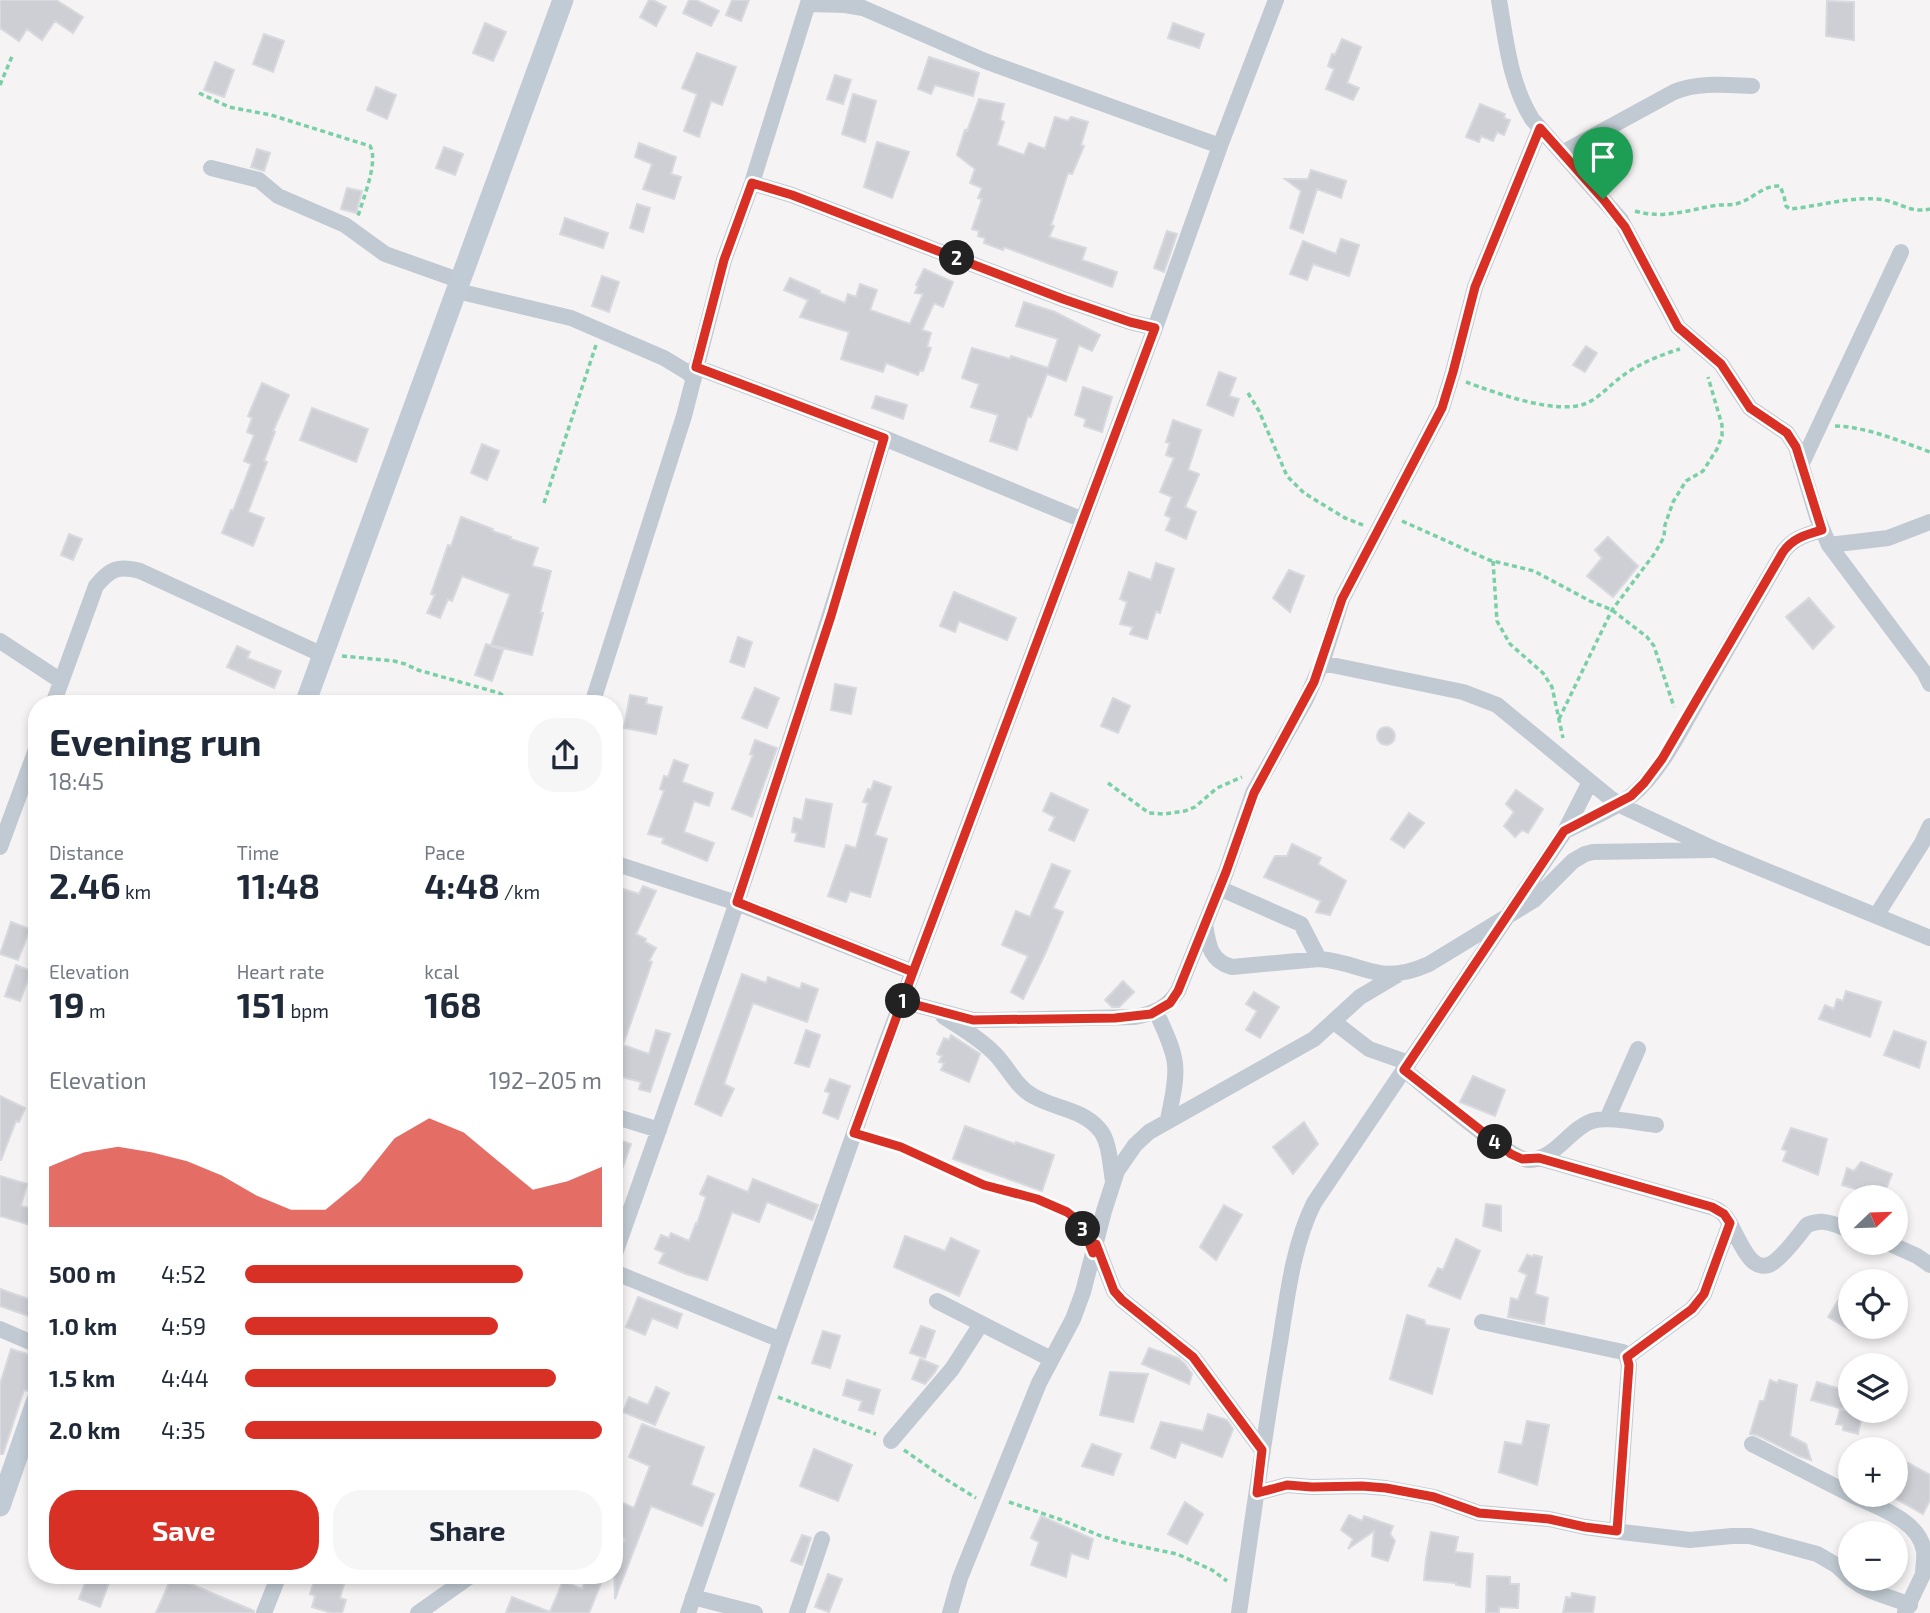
<!DOCTYPE html>
<meta charset="utf-8">
<style>
:root{--surface:#fff;--page:#f6f6f7;--text:#1f2937;--muted:#747a83;--accent:#d93025}
body{margin:0;font-family:"Exo 2",sans-serif;background:var(--page);color:var(--text);height:100vh;display:flex;flex-direction:column;font-size:26px;white-space:nowrap}
*{box-sizing:border-box;margin:0}
p{font-size:23px;color:var(--muted)}
.icon{flex:none;width:38px;height:38px;fill:none;stroke:currentColor;stroke-width:2;stroke-linecap:round;stroke-linejoin:round}
.map{position:relative;flex:1;overflow:hidden}
.panel{position:absolute;left:28px;top:695px;width:595px;height:889px;display:flex;flex-direction:column;background:var(--surface);border-radius:28px;box-shadow:0 4px 10px #0003}
.panel>*{flex:none}
.needle{width:46px;rotate:67deg}
.fabs{position:absolute;left:1838px;top:1185px;display:grid;gap:14px}
.fabs a{display:grid;place-items:center;width:70px;height:70px;border-radius:50%;background:var(--surface);box-shadow:0 4px 10px #0003;font-size:35px}
.pin{position:absolute;display:grid;place-items:center;width:60px;height:60px;color:#fff;margin:-72px -30px;border-radius:50% 50% 50% 0;rotate:-45deg;box-shadow:0 0 7px #0007}
.pin .icon{rotate:45deg}
.km{position:absolute;width:35px;height:35px;margin:-18px;border-radius:50%;background:#222;color:#fff;font-size:19px;line-height:35px;text-align:center}
.round{display:grid;place-items:center;flex:none;width:74px;height:74px;border-radius:28px;background:var(--page)}
.headline{display:flex;align-items:center;justify-content:space-between;height:119px;padding:0 21px}
h1{font-size:38px;font-weight:700;line-height:52px}
.stats{display:grid;grid-template-columns:repeat(3,1fr);gap:10px;height:119px;padding:7px 21px}
.stats div{display:grid;align-content:center}
.stats b{font-size:35px;font-weight:700}
.stats small{font-size:19px;font-weight:400}
.stats p{font-size:19px}
.chart{height:196px;padding:14px 21px}
.chart p{display:flex;justify-content:space-between}
.chart svg{width:100%;height:126px;margin-top:7px;fill:var(--accent);opacity:.7}
.primary-button{display:flex;gap:14px;margin-top:auto;padding:14px 21px}
.primary-button a{flex:1;height:80px;border-radius:28px;background:var(--accent);color:#fff;font-size:28px;font-weight:700;line-height:80px;text-align:center}
.primary-button a+a{background:var(--page);color:var(--text)}
ul{padding:0 21px;list-style:none;font-size:23px}
li{display:grid;grid-template-columns:112px 84px 1fr;align-items:center;height:52px}
li i{height:18px;border-radius:9px;background:var(--accent)}
.map>svg:first-child{display:block}
</style>
<div class="map">
<svg width="1930" height="1613" viewBox="0 0 1930 1613">
<rect width="100%" height="100%" fill="#f5f3f3"/>
<path fill="#cdcfd5" stroke="#d7d9de" stroke-width="2" d="M0,0h56l27,17 -10,16 -18,-12 -13,19 -15,-11 -8,12 -19,-13z
M649,0h4l13,7 -10,19 -16,-9z
M689,0h7l23,11 -8,15 -28,-13z
M732,0h17l-8,21 -15,-6z
M1827,1l27,1v38l-28,-4z
M485,23l21,9 -13,29 -20,-8z
M1173,23l31,11 -5,14 -31,-10z
M264,34l20,7 -11,31 -20,-8z
M1342,39l19,8 -14,36 12,5 -6,12 -27,-11 8,-20 -6,-3 4,-12 3,1z
M697,53l39,14 -14,38 -11,-4 -12,36 -15,-6 13,-37 -15,-6z
M929,57l50,16 -6,23 -38,-11 -4,9 -13,-5z
M215,62l19,8 -10,27 -20,-7z
M835,75l16,5 -8,24 -16,-5z
M376,87l20,8 -9,24 -20,-9z
M853,94l23,7 -11,41 -23,-8z
M979,99l25,5 -4,16 4,2 -7,23 27,10 5,-12 16,6 10,-32 13,4 3,-4 17,5 -7,23 3,1 -12,28 -4,-1 -17,52 3,1 -5,11 37,11 -4,12 35,12 -5,15 -108,-40 -1,3 -19,-7 1,-5 -7,-2 1,-5 -7,-2 10,-30 -4,-1 4,-10 -12,-5 5,-14 -18,-14 8,-25 2,1z
M1480,104l25,10 -1,4 6,2 -6,15 -7,-3 -4,9 -12,-5 -2,6 -13,-5z
M877,142l32,10 -17,46 -28,-11z
M639,143l37,14 -5,17 10,3 -7,22 -31,-10 9,-25 -17,-7z
M444,147l19,7 -8,21 -19,-7z
M257,149l13,4 -6,18 -13,-4z
M1311,170l35,11 -5,17 -24,-9 -14,44 -13,-5 11,-37 -16,-12h23z
M347,188l15,3 -6,22 -15,-4z
M637,204l13,4 -7,24 -13,-4z
M565,218l43,15 -5,15 -43,-14z
M1167,231l10,3 -13,38 -10,-4z
M1341,239l18,6 -10,31 -36,-12 -6,16 -17,-6 13,-33 33,13z
M924,269l29,13 -10,25 -9,-4 -12,27 9,3 -4,14 4,1 -8,23 -3,-1 -2,5 -32,-12 -3,9 -42,-13 8,-27 -49,-15 8,-17 -24,-10 6,-12 30,13 -1,2 26,10 3,-9 8,3 4,-13 17,6 -7,20 40,14 13,-30 -8,-1 3,-7 -2,-1z
M602,276l17,6 -10,30 -17,-6z
M1024,302l31,10 45,23 -8,16 -13,-6 -13,36 -19,-7 -16,43 -3,-1 -11,34 -27,-9 8,-26 -27,-8 8,-23 -17,-6 10,-30 38,11 1,-3 37,12 10,-29 -42,-13z
M1586,346l11,7 -12,19 -12,-7z
M1219,372l17,6 -7,18 10,3 -6,17 -26,-11z
M262,383l27,12 -16,36 2,1 -11,29 3,1 -19,50 16,6 -11,28 -31,-13 9,-23 2,1 18,-47 -7,-3 10,-26 -7,-3 5,-14 -4,-2z
M1083,387l29,10 -10,35 -18,-6 2,-7 -11,-4z
M876,396l31,9 -4,14 -31,-11z
M312,408l56,21 -12,33 -56,-22z
M1173,420l28,10 -13,40 11,4 -14,33 11,5 -10,27 -20,-9 5,-12 -6,-3 7,-18 -12,-5 14,-34 -8,-3 4,-12 -4,-1z
M482,444l17,7 -12,29 -16,-7z
M461,517l32,12 -1,2 19,6 -1,2 28,9 -6,18 19,5 -11,42h3l-11,42 -41,-10 19,-51 -48,-18 -10,25 -4,-2 -8,19 -13,-5 8,-18 -4,-1 17,-49 3,1z
M69,534l13,5 -9,21 -12,-5z
M1608,537l30,29 -25,31 -26,-21 15,-18 -7,-8z
M1156,563l18,6 -14,44 -4,-2 -9,28 -17,-5 3,-7 -13,-3 7,-22 -7,-3 9,-27 22,8z
M1289,570l15,6 -14,36 -17,-14z
M954,592l62,26 -9,22 -48,-19 -4,11 -15,-6z
M1809,598l25,29 -21,22 -27,-32z
M738,637l14,5 -8,25 -14,-5z
M486,644l17,6 -11,31 -17,-6z
M237,646l13,6 -3,6 34,13 -7,17 -47,-21z
M835,684l21,4 -5,26 -20,-4z
M755,688l24,10 -12,30 -25,-10z
M630,695l17,3 -1,6 16,3 -6,27 -32,-6z
M1113,698l17,8 -12,27 -17,-7z
M1377 736a9 9 0 1 1 18 0a9 9 0 1 1-18 0Z
M755,740l22,8 -25,69 -20,-8 21,-54 -3,-1z
M674,760l14,5 -6,17 31,11 -4,13 -15,-5 -10,31 30,11 -7,18 -45,-18 2,-5 -16,-4 16,-43 -4,-2 4,-13 4,1z
M874,781l17,6 -16,48 12,4 -17,58 -20,-6 -4,11 -18,-6 18,-51 10,3 12,-45 -5,-1 5,-13 3,1z
M1516,790l27,19 -15,24 -6,-3 -7,7 -11,-11 10,-14 -8,-8z
M1051,793l37,17 -14,31 -25,-11 6,-13 -12,-6z
M806,799l26,5 -8,43 -29,-6 2,-8 -5,-1 2,-14 8,2z
M1409,813l15,10 -20,25 -13,-9z
M1292,844l29,14 -3,6 28,17 -16,34 -14,-3 5,-11 -57,-24 11,-21h12z
M1052,864l18,7 -17,37 10,4 -18,42 -22,45 -12,-7 17,-36 -26,-11 14,-34 14,6z
M614,886l25,8 4,-8 13,5 -20,43 10,5 -1,3 11,6 -7,13 3,1 -29,83 26,9 7,-24 14,4 -20,58 -11,-3 2,-7 -27,-7z
M11,922l19,7 -12,31 -18,-6z
M16,965l15,6 -11,30 -15,-5z
M742,974l24,9 2,-6 32,12 2,-6 16,6 -11,33 -54,-19 -29,81 10,5 -13,27 -26,-12z
M1123,981l11,11 -15,15h-7l-7,-7z
M1846,991l35,11 -11,35 -51,-18 6,-14 9,4 3,-10 6,2z
M1254,992l25,15 -19,31 -14,-8 11,-19 -11,-7z
M806,1030l14,5 -11,32 -14,-4z
M1894,1031l32,11 -7,26 -35,-13z
M951,1035l29,19 -11,28 -28,-12 3,-7 -5,-1 3,-6 -5,-2 7,-16 5,2z
M1473,1076l32,14 -10,26 -35,-14z
M830,1079l20,7 -12,33 -15,-6 7,-20 -5,-2z
M0,1096l25,12 -6,14 -3,-1 -15,39h-1z
M1304,1122l14,22 -25,30 -20,-27z
M965,1126l50,18 1,-2 38,13 -12,36 -89,-32z
M1791,1128l36,11 -9,36 -35,-14 4,-10 -5,-2z
M614,1138l17,6 -15,42h-2z
M1861,1162l31,12 -9,23 -41,-12 5,-17 7,3z
M0,1176l27,8 -6,22 16,4v17l-37,-11z
M708,1176l40,16 5,-13 65,26 -6,15 -45,-18 -8,20 -27,-10 -25,68 -21,-6 -27,-11 5,-10 -9,-4 6,-14 8,3 2,-5 18,8 7,-18 1,1 9,-27 -6,-3z
M1486,1204l15,2v25l-18,-5z
M1224,1205l18,10 -26,45 -16,-13z
M905,1236l40,15 6,-13 28,13 -20,45 -65,-29z
M1456,1239l24,12 -20,48 -31,-13 9,-18 5,2z
M1527,1255l6,2 1,-2 8,2 -7,37 13,4 -4,26 -36,-7 3,-19 7,2 9,-25 -8,-4z
M1850,1282v48l-22,-13z
M0,1289l37,13v17l-37,-13z
M638,1297l44,17 -5,14 -25,-10 -7,17 -19,-8z
M1407,1315l17,5 2,5 23,4 -17,65 -42,-15z
M921,1326l14,5 -10,27 -15,-5z
M823,1331l17,5 -10,32 -18,-5z
M1149,1348l29,10 7,6 7,10 -3,10 -47,-20z
M11,1349l26,8v11l-7,21 -2,2 -4,-1 -21,64h-3v-70z
M920,1359l18,7 -3,6 -10,12 -13,-5z
M1110,1372l38,2 -15,48 -33,-7z
M847,1380l33,10 -7,24 -14,-4 3,-9 -19,-6z
M1770,1380l7,3 2,-3 18,5 -7,51 16,8 5,16 -12,-4 -42,-21 -7,-1 10,-33h4z
M1817,1382l33,10v18h13l-5,24 -15,-4v-5l-7,-1 4,-14h7l-36,-10z
M656,1387l13,6 -14,32 -32,-13 6,-15 19,8z
M1208,1414l19,6 6,9 -11,28 -41,-15 -6,16 -24,-10 10,-26 42,9z
M1527,1421l22,4 -12,60 -38,-13 6,-30 17,3z
M642,1424l62,23 -13,38 23,9 -12,32 -51,-20 -36,93 -1,-35 11,-25 -11,-5v-35l20,9 16,-42 -21,-9z
M1092,1444l29,10 -8,21 -31,-9z
M814,1449l38,16 -14,36 -38,-15z
M1908,1463l22,12v25l-7,14 -30,-17 9,-17 -3,-1z
M1185,1502l18,12 -16,30 -19,-10z
M1349,1515l13,6 2,-5 29,10 -3,8 5,7 -7,20 -16,-5 2,-25 -26,18 5,-10 -12,-9z
M1041,1516l52,23 -5,20 -17,-6 -5,24 -35,-12 8,-23 -8,-4z
M1431,1532l27,5 -3,15 18,2 -3,33 -14,-2v-2l-32,-3 2,-21z
M802,1535l9,3 -9,27 -11,-4z
M828,1574l14,5 -13,33 -14,-5z
M88,1575h10l12,5 -10,27 -21,-8z
M316,1575h27l-1,5 3,1 -5,17 6,2 -4,13h-11l-19,-6 3,-11 -5,-2z
M172,1576l82,35v2h-98z
M1487,1576l23,1v7h9l-1,24 -19,-1v6h-13z
M587,1577l14,6 -12,30h-83l6,-16 38,15 13,-31 19,8z
M1572,1593l23,4 -2,16h-30l3,-16 5,1z"/>
<g fill="none" stroke-linecap="round" stroke-linejoin="round">
<path stroke="#7ad0a6" stroke-width="3.5" stroke-dasharray="5 3.5" stroke-linecap="butt" d="M0,85l13,-31
M199,93l30,14 42,8 99,31c9,15 -7,53 -12,70
M1635,211c27,8 50,0 77,-5 9,-2 19,0 27,-3 15,-5 24,-18 41,-17l4,10 2,10 4,3c29,-3 58,-12 87,-10 20,1 32,15 53,10
M1466,382c30,11 92,34 121,21 13,-6 23,-18 34,-26 17,-13 39,-22 59,-28
M1248,393l11,18 28,65 17,17 41,25 18,7
M1835,426c33,1 64,15 95,26
M544,503l52,-158
M1402,521l87,39 45,11 56,30 22,9 35,27 7,9 20,61
M1493,561l4,60 13,23 33,29 9,14 11,51
M342,656l52,5 11,3 13,6 81,23 18,11
M1559,719l53,-109 43,-57 9,-16 1,-12 8,-23 13,-21 17,-10 14,-22 5,-13v-11l-14,-48
M1108,783l41,30 15,1 21,-3 10,-4 22,-19 25,-11
M867,1137c18,5 35,10 51,18 22,9 42,21 64,29 35,12 77,14 101,45
M778,1397l98,37
M904,1450l43,30 29,18
M1009,1502l50,17 42,17 24,7 52,11 35,16 15,11"/>
<path stroke="#c1cad2" stroke-width="16" d="M1499,0c7,40 11,84 33,119l89,101 57,107 43,37 29,44 37,25 9,14 21,70 12,28 95,127 6,12
M808,4l37,1 18,3 122,53 235,85
M1562,153l112,-61c25,-10 51,-7 78,-6
M211,168l48,12 19,16 67,29 40,29 76,27
M752,183l40,12 271,104 67,23 25,6
M457,291l114,27 93,40 23,14 7,6
M696,367l188,71 199,82
M1801,465l100,-213
M1829,545l59,-7 42,-16
M0,641l61,40
M1322,663l141,29 34,13 113,93 12,8 94,44 214,88
M53,704l43,-118c14,-17 22,-21 44,-15l183,84
M592,704l92,-288 40,-156 28,-77 57,-183
M1565,831c21,-11 47,-20 66,-35 29,-23 51,-68 69,-100 28,-48 55,-96 83,-144 10,-14 22,-17 39,-22
M0,847l37,-100
M614,863l123,40 176,69
M1219,888l82,36 18,35
M1876,916l46,-73 8,-17
M1205,924c3,20 5,37 27,43l87,-8c48,4 58,28 110,5l105,-64 39,-39 12,-7 8,-2 118,-2
M902,1001l71,19h19l143,-3c19,-4 32,-9 43,-26l48,-119 27,-79 53,-94 16,-36 20,-64 100,-191 11,-36 22,-85 65,-159
M1156,1011c7,17 17,35 19,53 2,19 -4,38 -7,56
M943,1016c18,12 38,23 53,39 14,15 21,34 41,43 21,11 46,12 62,31 11,12 11,36 14,52
M1334,1022l35,27 40,14
M1404,1070c21,16 105,90 125,90 27,-1 40,-31 63,-39 17,-5 46,2 64,4
M614,1116l45,14
M1607,1119l31,-70
M1539,1158l172,49c6,2 10,4 14,9 12,14 24,64 49,46 13,-10 23,-25 33,-37 17,-7 26,-1 43,5
M1886,1242l31,14 13,9
M1096,1244l18,47 8,9 71,57 69,93
M614,1256c97,-270 188,-543 270,-818
M614,1272l167,68
M937,1301l114,58
M1482,1322l141,30 3,3 3,10 -12,166
M0,1329l37,16
M1627,1357l65,-48 12,-15 26,-71
M891,1441l61,-72 29,-45
M1752,1444l98,50
M1257,1493l30,-8 25,2 50,-1 24,2 48,9 45,16 70,6 36,8 37,5 68,8 42,-4h18l67,18 19,11 14,13
M1850,1494c26,13 69,25 74,57 1,8 -1,16 -1,23
M1850,1578c21,17 37,17 60,27
M693,1597l62,16
M1905,1612l22,-46
M264,1613l15,-38
M418,1613l54,-38
M688,1613l93,-273 104,-294 270,-718 65,-182 56,-146
M797,1613l25,-74
M950,1613l10,-35 79,-195 34,-64 10,-27 21,-81 13,-40 18,-26 14,-13 165,-93 46,-42 37,-22
M1239,1613c13,-88 25,-177 40,-265 8,-48 13,-101 35,-145l251,-372 25,-49"/>
<path stroke="#c1cbd6" stroke-width="21" d="M305,704l258,-704
M0,1506l37,-106"/>
</g>
<g fill="none" stroke-linecap="round" stroke-linejoin="round">
<defs>
<path id="route" d="M1603,199l-63,-71 -65,159 -22,85 -11,36 -100,191 -28,83 -60,111 -28,79 -48,119 -8,12 -19,11 -36,4 -142,2 -71,-19 11,-29 -176,-70 94,-286 53,-178 -188,-71 28,-107 28,-77 40,12 271,104 67,23 25,6 -242,644 -59,161 47,14 83,38 53,14 30,13 9,7 8,11 9,23 3,-9 18,47 8,9 71,57 69,93 -5,43 30,-8 25,2 50,-1 24,2 48,9 45,16 70,6 36,8 32,4 12,-166 -2,-8 65,-48 12,-15 26,-71 -6,-9 -12,-7 -173,-49 -17,1 -11,-5 -107,-84 160,-239 67,-35 13,-13 18,-24 121,-207c10,-14 22,-17 39,-22l-26,-83 -9,-14 -37,-25 -29,-44 -43,-37 -53,-100 -22,-28"/>
</defs>
<use href="#route" stroke="#fff" stroke-width="14"/>
<use href="#route" stroke="#d93025" stroke-width="9"/>
</g>
</svg>
<div class="fabs">
<a><svg class="needle" viewBox="-14 -14 28 28"><path d="M0-13l5 13h-10z" fill="#e53935"/><path d="M0 13l5-13h-10z" fill="#747a83"/></svg></a>
<a><svg class="icon" aria-label="locate" viewBox="0 0 24 24"><circle cx="12" cy="12" r="6"/><path d="M12 2v4M12 18v4M2 12h4M18 12h4"/></svg></a>
<a><svg class="icon" aria-label="layers" viewBox="0 0 24 24"><path d="M12 4l9 5-9 5-9-5zM3 14l9 5 9-5"/></svg></a>
<a>+</a>
<a>−</a>
</div>
<div class="pin" style="left:1603px;top:199px;background:#1e9e55"><svg class="icon" aria-label="arrive" viewBox="0 0 24 24"><path d="M6 21V4h12l-3 4 3 4H6"/></svg></div>
<b class="km" style="left:903px;top:1001px">1</b>
<b class="km" style="left:957px;top:258px">2</b>
<b class="km" style="left:1083px;top:1229px">3</b>
<b class="km" style="left:1495px;top:1142px">4</b>
<section class="panel">
<div class="headline"><div><h1>Evening run</h1><p>18:45</p></div><a class="round"><svg class="icon" aria-label="share" viewBox="0 0 24 24"><path d="M12 15V3M7 8l5-5 5 5M5 13v7h14v-7"/></svg></a></div>
<div class="stats">
<div><p>Distance</p><b>2.46<small> km</small></b></div>
<div><p>Time</p><b>11:48</b></div>
<div><p>Pace</p><b>4:48<small> /km</small></b></div>
</div>
<div class="stats">
<div><p>Elevation</p><b>19<small> m</small></b></div>
<div><p>Heart rate</p><b>151<small> bpm</small></b></div>
<div><p>kcal</p><b>168</b></div>
</div>
<div class="chart"><p><span>Elevation</span>192–205 m</p>
<svg viewBox="0 0 160 44" preserveAspectRatio="none"><path d="M0 44V23L10 18L20 16L30 18L40 21L50 26L60 33L70 38L80 38L90 28L100 13L110 6L120 11L130 21L140 31L150 28L160 23V44z"/></svg>
</div>
<ul>
<li><b>500 m</b>4:52<i style="width:78%"></i></li>
<li><b>1.0 km</b>4:59<i style="width:71%"></i></li>
<li><b>1.5 km</b>4:44<i style="width:87%"></i></li>
<li><b>2.0 km</b>4:35<i style="width:100%"></i></li>
</ul>
<div class="primary-button"><a>Save</a><a>Share</a></div>
</section>
</div>
